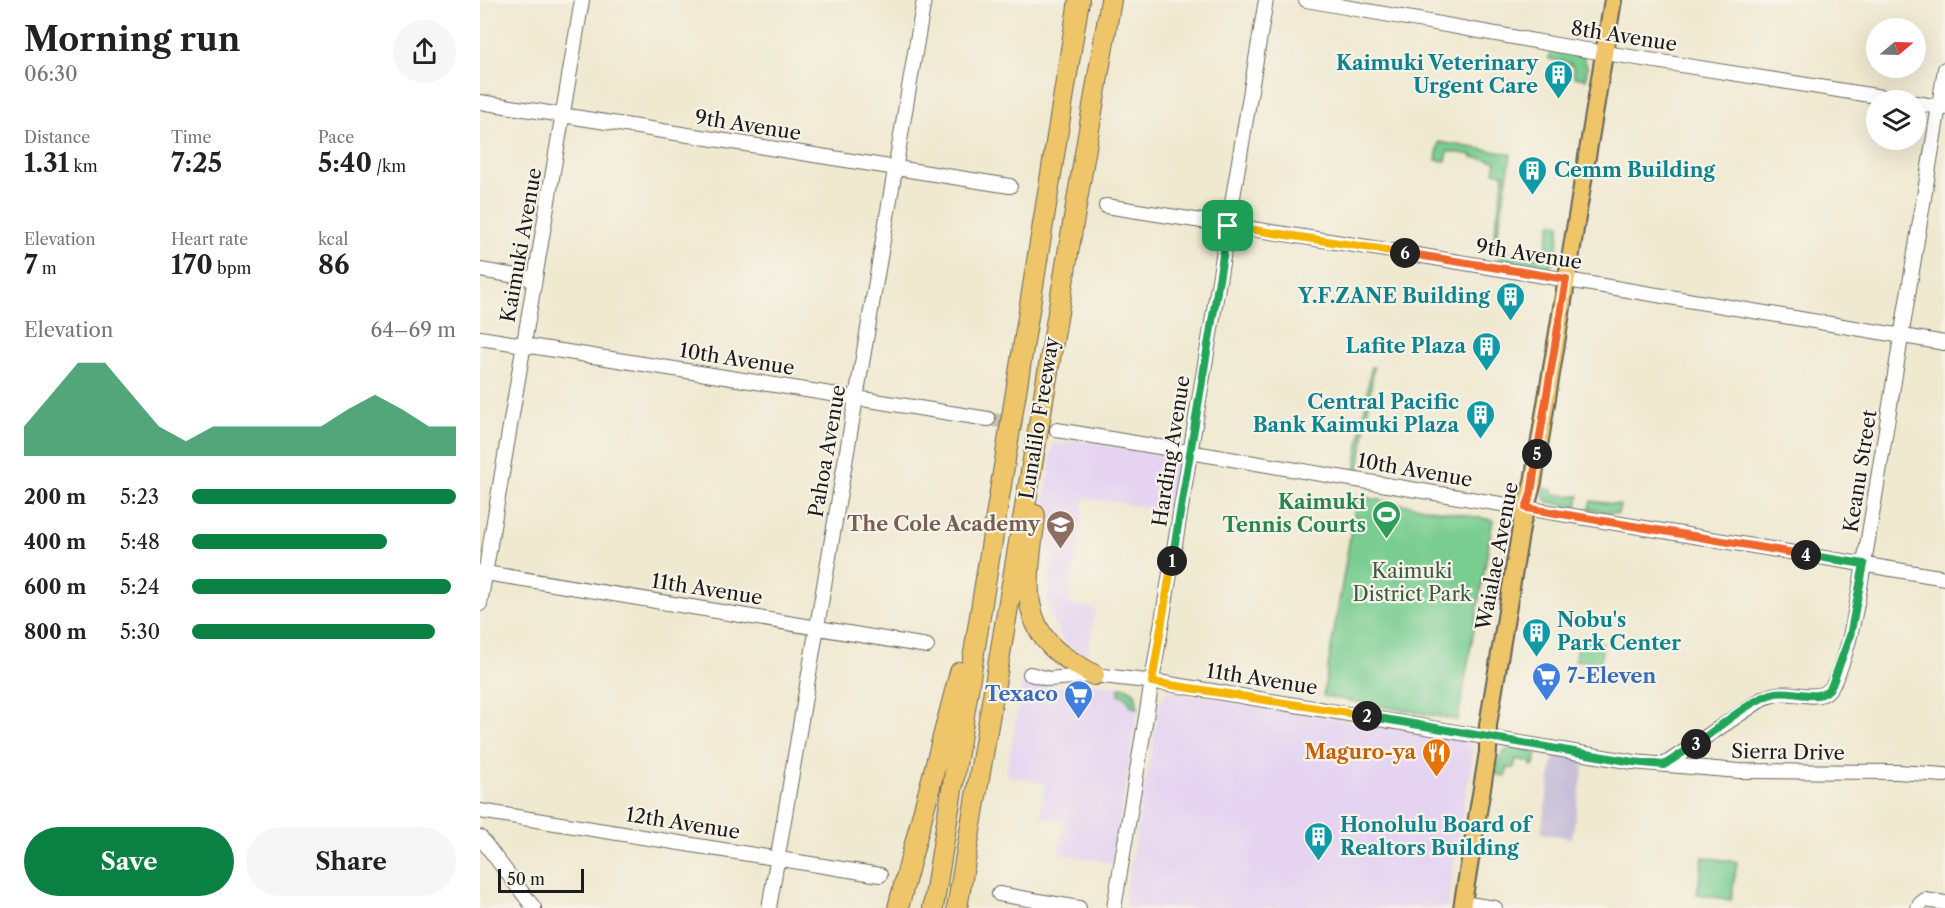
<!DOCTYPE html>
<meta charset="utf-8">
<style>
:root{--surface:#fff;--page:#f6f6f6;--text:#222;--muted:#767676;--accent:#0b8043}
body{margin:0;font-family:"Libre Caslon Text",serif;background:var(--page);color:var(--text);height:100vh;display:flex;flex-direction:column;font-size:22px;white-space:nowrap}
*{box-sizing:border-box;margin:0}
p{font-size:20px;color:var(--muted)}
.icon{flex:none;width:33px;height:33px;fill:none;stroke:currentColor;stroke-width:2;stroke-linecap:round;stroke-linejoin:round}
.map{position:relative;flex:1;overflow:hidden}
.panel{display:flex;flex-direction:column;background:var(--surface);width:480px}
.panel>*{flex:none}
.needle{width:39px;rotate:71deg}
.buttons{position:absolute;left:1386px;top:18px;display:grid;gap:12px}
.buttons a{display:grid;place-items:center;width:60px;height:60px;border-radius:50%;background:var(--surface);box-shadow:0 6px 24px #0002;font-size:30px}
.scale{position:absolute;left:18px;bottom:15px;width:86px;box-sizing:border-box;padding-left:6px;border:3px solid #1c1c1c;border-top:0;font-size:16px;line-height:21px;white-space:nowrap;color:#1c1c1c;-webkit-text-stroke:4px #f7f3e8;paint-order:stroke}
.pin{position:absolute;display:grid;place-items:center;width:51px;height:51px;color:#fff;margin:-26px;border-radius:12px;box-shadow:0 3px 9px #0006}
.km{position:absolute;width:30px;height:30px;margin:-15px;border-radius:50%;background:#222;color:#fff;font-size:16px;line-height:30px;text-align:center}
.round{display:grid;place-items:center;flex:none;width:63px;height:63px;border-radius:32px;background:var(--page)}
.overview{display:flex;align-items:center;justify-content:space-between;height:102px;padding:0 24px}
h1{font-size:33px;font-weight:700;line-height:45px}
.metrics{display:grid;grid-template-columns:repeat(3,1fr);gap:9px;height:102px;padding:6px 24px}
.metrics div{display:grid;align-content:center}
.metrics b{font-size:26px;font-weight:700}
.metrics small{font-size:16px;font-weight:400}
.metrics p{font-size:16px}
.chart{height:168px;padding:12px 24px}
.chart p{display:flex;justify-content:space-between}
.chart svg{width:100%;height:108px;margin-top:6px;fill:var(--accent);opacity:.7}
.primary-button{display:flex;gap:12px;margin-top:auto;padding:12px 24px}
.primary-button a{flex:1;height:69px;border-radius:36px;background:var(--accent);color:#fff;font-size:24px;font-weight:700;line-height:69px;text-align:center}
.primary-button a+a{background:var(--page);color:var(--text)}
ul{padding:0 24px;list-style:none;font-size:20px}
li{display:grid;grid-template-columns:96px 72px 1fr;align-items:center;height:45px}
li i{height:15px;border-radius:8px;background:var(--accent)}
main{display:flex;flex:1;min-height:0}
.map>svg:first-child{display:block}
</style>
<main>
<section class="panel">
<div class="overview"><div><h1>Morning run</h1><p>06:30</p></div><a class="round"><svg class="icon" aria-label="share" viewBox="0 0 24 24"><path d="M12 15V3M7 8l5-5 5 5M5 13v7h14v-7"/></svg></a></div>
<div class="metrics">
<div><p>Distance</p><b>1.31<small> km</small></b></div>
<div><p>Time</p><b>7:25</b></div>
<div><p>Pace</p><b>5:40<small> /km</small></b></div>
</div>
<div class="metrics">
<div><p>Elevation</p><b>7<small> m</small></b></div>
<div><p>Heart rate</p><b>170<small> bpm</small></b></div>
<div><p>kcal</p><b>86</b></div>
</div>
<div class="chart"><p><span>Elevation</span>64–69 m</p>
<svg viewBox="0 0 160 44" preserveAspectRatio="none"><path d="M0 44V32L10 19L20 6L30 6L40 19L50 32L60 38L70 32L80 32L90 32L100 32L110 32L120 25L130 19L140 25L150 32L160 32V44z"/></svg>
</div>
<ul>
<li><b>200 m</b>5:23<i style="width:100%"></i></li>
<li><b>400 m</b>5:48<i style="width:74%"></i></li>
<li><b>600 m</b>5:24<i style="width:98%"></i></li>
<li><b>800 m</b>5:30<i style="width:92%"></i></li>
</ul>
<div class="primary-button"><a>Save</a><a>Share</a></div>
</section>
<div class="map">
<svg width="1465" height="908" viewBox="0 0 1465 908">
<rect width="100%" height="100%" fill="#f7f3e8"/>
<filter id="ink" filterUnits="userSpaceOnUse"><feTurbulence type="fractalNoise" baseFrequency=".0167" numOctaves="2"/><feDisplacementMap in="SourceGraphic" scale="12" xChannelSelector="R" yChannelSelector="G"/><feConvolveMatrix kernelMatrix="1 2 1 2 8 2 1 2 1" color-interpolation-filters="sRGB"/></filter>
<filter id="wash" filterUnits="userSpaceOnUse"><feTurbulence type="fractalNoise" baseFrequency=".008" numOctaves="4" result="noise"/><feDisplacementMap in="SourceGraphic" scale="24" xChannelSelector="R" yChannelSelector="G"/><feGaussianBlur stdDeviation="1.35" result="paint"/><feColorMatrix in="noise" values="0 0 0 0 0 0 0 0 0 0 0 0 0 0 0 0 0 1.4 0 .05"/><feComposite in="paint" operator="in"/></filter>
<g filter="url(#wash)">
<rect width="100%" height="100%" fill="#efe9d0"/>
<path fill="#e5d3f1" d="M595,440l93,16 9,5 2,6 -7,44 -87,-13 -16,106 27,5 -10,50 -22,-18 -13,-24 -3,-19 5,-47 -15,-3 15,-105 7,1z
M542,684l28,3 46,-3 32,4 8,7 2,13 -25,156 -54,-11 6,-32 -26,-4 6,-34 -39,-7z
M691,690l296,51 5,8v8l-25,151h-319l-3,-13 35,-192 6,-10z"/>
<path fill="#c7c0d9" d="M1074,754l31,6 -13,78 -31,-5z"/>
<path fill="#79cd91" stroke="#4a7456" stroke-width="1.5" d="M1071,48l32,8 4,10 -1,13 -11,-2 -2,-5v-6l-3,-1v-2l-21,-4z
M959,142l72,12 -16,96h-3l12,-76 -10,-2 2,-11 -24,-4v-2l-24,-4 -2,10 -10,-1z
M1071,223l9,1c-2,14 -1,39 -15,46l-46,-6 2,-12 33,6 11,-6z
M891,367h3l-15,105 -4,-1z
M1063,488l10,2v5l26,1 -2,11 -28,-5 -5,-5z
M877,496l136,24 -35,200 -135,-24z
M1111,501l29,4 -2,9 -29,-5z
M1099,639l23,4 -1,20 -26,-3z
M639,687l9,1 7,5 3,15 -6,-1 -6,-10 -7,-3z
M1034,748l23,3 -2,13 -4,2v-4l-15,-3 -2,9h-7l-1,8 -11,-2c3,-13 4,-24 19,-26z
M1223,857l34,5 -6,38 -34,-6z"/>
</g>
<g filter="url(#ink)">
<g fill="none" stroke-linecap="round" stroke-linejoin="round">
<path stroke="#c5c0ac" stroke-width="14" stroke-dasharray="14 7" stroke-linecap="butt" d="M508,419l58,10"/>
<defs>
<path id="minor" d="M826,0l268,48 327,52
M0,102l530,84
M1436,103l29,5
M626,206l293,46 546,91
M0,270l55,9
M0,338l508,81
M577,430l888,148
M0,572l447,74
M0,604l102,-604
M550,674l19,5 45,-4 70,8 469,79 106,9 158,1 48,3
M1184,765l100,-67c24,-11 41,2 59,-4 22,-8 37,-107 41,-130l81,-495
M0,811l400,64
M0,837l54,71
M519,894l80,14
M982,903l33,5
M289,908l155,-908
M634,908l152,-908
M1438,908l2,-4 5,-4 20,3"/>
<path id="major" d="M982,908l26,-156v-27l34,-203 11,-40 80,-482"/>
<path id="highway" d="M555,515c-4,44 -19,96 17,132 12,12 28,19 42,28
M418,908l62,-236
M453,908l146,-908
M477,908l154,-908"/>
</defs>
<use href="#minor" stroke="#66645b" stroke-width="16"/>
<use href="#major" stroke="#66645b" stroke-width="20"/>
<use href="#highway" stroke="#66645b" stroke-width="22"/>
<use href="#minor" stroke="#fff" stroke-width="14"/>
<use href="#major" stroke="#eec569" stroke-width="16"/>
<use href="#highway" stroke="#eec569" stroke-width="20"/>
</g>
</g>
<g fill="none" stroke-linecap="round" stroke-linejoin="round" filter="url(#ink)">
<defs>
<path id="split-1" d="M692,561l56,-335"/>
<path id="split-2" d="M692,561l-20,121 215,34"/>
<path id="split-3" d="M887,716l266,46 31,3 32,-21"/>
<path id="split-4" d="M1216,744c21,-15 55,-45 79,-51 19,-4 46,12 57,-8l18,-49 14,-72 -58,-9"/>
<path id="split-5" d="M1057,454l-6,40 -5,14 280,47"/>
<path id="split-6" d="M925,253l161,26 -29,175"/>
<path id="split-7" d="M748,226l177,27"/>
</defs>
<use href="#split-1" stroke="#fff" stroke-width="12"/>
<use href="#split-2" stroke="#fff" stroke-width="12"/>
<use href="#split-3" stroke="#fff" stroke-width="12"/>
<use href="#split-4" stroke="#fff" stroke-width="12"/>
<use href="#split-5" stroke="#fff" stroke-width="12"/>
<use href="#split-6" stroke="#fff" stroke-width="12"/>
<use href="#split-7" stroke="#fff" stroke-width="12"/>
<use href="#split-1" stroke="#22a559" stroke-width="8"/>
<use href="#split-2" stroke="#f5b400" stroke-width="8"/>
<use href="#split-3" stroke="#22a559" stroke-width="8"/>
<use href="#split-4" stroke="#22a559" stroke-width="8"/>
<use href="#split-5" stroke="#f0652b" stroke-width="8"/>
<use href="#split-6" stroke="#f0652b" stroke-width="8"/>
<use href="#split-7" stroke="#f5b400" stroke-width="8"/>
</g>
<defs>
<symbol id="building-pin" viewBox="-11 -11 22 30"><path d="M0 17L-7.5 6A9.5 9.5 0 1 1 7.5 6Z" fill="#0f9aa8" stroke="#f7f3e8"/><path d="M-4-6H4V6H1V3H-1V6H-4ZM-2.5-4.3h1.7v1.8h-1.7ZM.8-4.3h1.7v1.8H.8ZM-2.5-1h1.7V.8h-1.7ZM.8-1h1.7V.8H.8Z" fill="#fff"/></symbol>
<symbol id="stadium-pin" viewBox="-11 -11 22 30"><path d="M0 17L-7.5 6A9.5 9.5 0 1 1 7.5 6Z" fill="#2e9e5b" stroke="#f7f3e8"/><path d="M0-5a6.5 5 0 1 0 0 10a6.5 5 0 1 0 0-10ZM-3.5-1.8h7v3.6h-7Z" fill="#fff"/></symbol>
<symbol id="school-pin" viewBox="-11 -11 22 30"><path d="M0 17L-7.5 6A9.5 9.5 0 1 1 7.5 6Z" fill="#8d6e63" stroke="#f7f3e8"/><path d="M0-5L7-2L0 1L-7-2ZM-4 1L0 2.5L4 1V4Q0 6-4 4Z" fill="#fff"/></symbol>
<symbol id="supermarket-pin" viewBox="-11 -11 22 30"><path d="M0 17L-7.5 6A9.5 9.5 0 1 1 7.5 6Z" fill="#3f7fe0" stroke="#f7f3e8"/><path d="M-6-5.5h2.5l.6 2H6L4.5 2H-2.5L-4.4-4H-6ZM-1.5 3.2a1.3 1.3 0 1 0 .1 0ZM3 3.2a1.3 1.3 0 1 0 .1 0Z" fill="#fff"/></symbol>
<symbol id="restaurant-pin" viewBox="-11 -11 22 30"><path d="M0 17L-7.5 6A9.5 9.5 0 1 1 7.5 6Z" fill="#e8710a" stroke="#f7f3e8"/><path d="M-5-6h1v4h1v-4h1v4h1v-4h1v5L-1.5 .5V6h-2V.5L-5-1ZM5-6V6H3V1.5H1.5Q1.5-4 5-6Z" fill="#fff"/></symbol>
</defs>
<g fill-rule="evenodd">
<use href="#building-pin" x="1062" y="58" width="33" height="45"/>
<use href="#building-pin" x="1036" y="154" width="33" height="45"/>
<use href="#building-pin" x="1014" y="280" width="33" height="45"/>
<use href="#building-pin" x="990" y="330" width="33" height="45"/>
<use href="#building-pin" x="984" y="398" width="33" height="45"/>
<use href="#stadium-pin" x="890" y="498" width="33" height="45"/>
<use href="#school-pin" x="564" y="508" width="33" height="45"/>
<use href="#building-pin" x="1040" y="616" width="33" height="45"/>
<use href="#supermarket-pin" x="1050" y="660" width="33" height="45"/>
<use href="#supermarket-pin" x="582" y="678" width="33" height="45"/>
<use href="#restaurant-pin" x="940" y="736" width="33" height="45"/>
<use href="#building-pin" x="822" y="820" width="33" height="45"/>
</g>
<g text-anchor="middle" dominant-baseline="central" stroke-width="4.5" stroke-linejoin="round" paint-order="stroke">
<g font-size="20" fill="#1c1c1c" stroke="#f7f3e8">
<text transform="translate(1144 36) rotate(9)">8th Avenue</text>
<text transform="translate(268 125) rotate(9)">9th Avenue</text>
<text transform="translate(41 245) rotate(-80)">Kaimuki Avenue</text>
<text transform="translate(1049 254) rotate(9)">9th Avenue</text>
<text transform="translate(257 359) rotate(9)">10th Avenue</text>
<text transform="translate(559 418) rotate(-81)">Lunalilo Freeway</text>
<text transform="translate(347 451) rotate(-80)">Pahoa Avenue</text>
<text transform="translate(691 451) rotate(-81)">Harding Avenue</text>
<text transform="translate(935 470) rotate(10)">10th Avenue</text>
<text transform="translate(1380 471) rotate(-81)">Keanu Street</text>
<text transform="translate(1017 556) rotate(-79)">Waialae Avenue</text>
<text transform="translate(227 589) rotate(9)">11th Avenue</text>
<text transform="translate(782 679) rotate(9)">11th Avenue</text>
<text transform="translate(1308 752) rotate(1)">Sierra Drive</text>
<text transform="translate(203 823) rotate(9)">12th Avenue</text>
</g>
<g font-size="20" font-weight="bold" fill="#0d838f" stroke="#f7f3e8" text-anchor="end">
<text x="1058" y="63">Kaimuki Veterinary<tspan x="1058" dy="23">Urgent Care</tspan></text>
<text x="1074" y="170" text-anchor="start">Cemm Building</text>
<text x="1010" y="296">Y.F.ZANE Building</text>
<text x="986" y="346">Lafite Plaza</text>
<text x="979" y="402">Central Pacific<tspan x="979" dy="23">Bank Kaimuki Plaza</tspan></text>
<text x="1077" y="620" text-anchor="start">Nobu's<tspan x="1077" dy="23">Park Center</tspan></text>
<text x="860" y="825" text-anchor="start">Honolulu Board of<tspan x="860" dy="23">Realtors Building</tspan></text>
</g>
<g font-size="20" font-weight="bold" fill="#27864d" stroke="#f7f3e8" text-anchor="end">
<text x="886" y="502">Kaimuki<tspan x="886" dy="23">Tennis Courts</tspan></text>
</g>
<g font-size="20" font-weight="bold" fill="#785e54" stroke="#f7f3e8" text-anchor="end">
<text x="560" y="524">The Cole Academy</text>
</g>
<g font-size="20" fill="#3d5a45" stroke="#f7f3e8">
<text x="932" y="571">Kaimuki<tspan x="932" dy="23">District Park</tspan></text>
</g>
<g font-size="20" font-weight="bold" fill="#366cbe" stroke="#f7f3e8" text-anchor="start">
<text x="1087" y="676">7-Eleven</text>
<text x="578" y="694" text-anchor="end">Texaco</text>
</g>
<g font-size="20" font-weight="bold" fill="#c56008" stroke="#f7f3e8" text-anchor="end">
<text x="936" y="752">Maguro-ya</text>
</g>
</g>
</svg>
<div class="buttons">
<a><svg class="needle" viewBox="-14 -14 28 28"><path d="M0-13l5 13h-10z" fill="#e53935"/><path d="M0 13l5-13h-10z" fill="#767676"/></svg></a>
<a><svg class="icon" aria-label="layers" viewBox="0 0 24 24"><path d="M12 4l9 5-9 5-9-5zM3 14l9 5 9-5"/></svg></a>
</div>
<div class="scale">50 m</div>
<div class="pin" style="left:748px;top:226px;background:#1e9e55"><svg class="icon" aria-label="arrive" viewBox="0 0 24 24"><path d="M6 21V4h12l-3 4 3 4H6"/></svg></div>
<b class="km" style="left:692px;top:561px">1</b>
<b class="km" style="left:887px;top:716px">2</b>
<b class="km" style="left:1216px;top:744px">3</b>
<b class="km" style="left:1326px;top:555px">4</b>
<b class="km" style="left:1057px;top:454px">5</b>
<b class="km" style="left:925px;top:253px">6</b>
</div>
</main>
